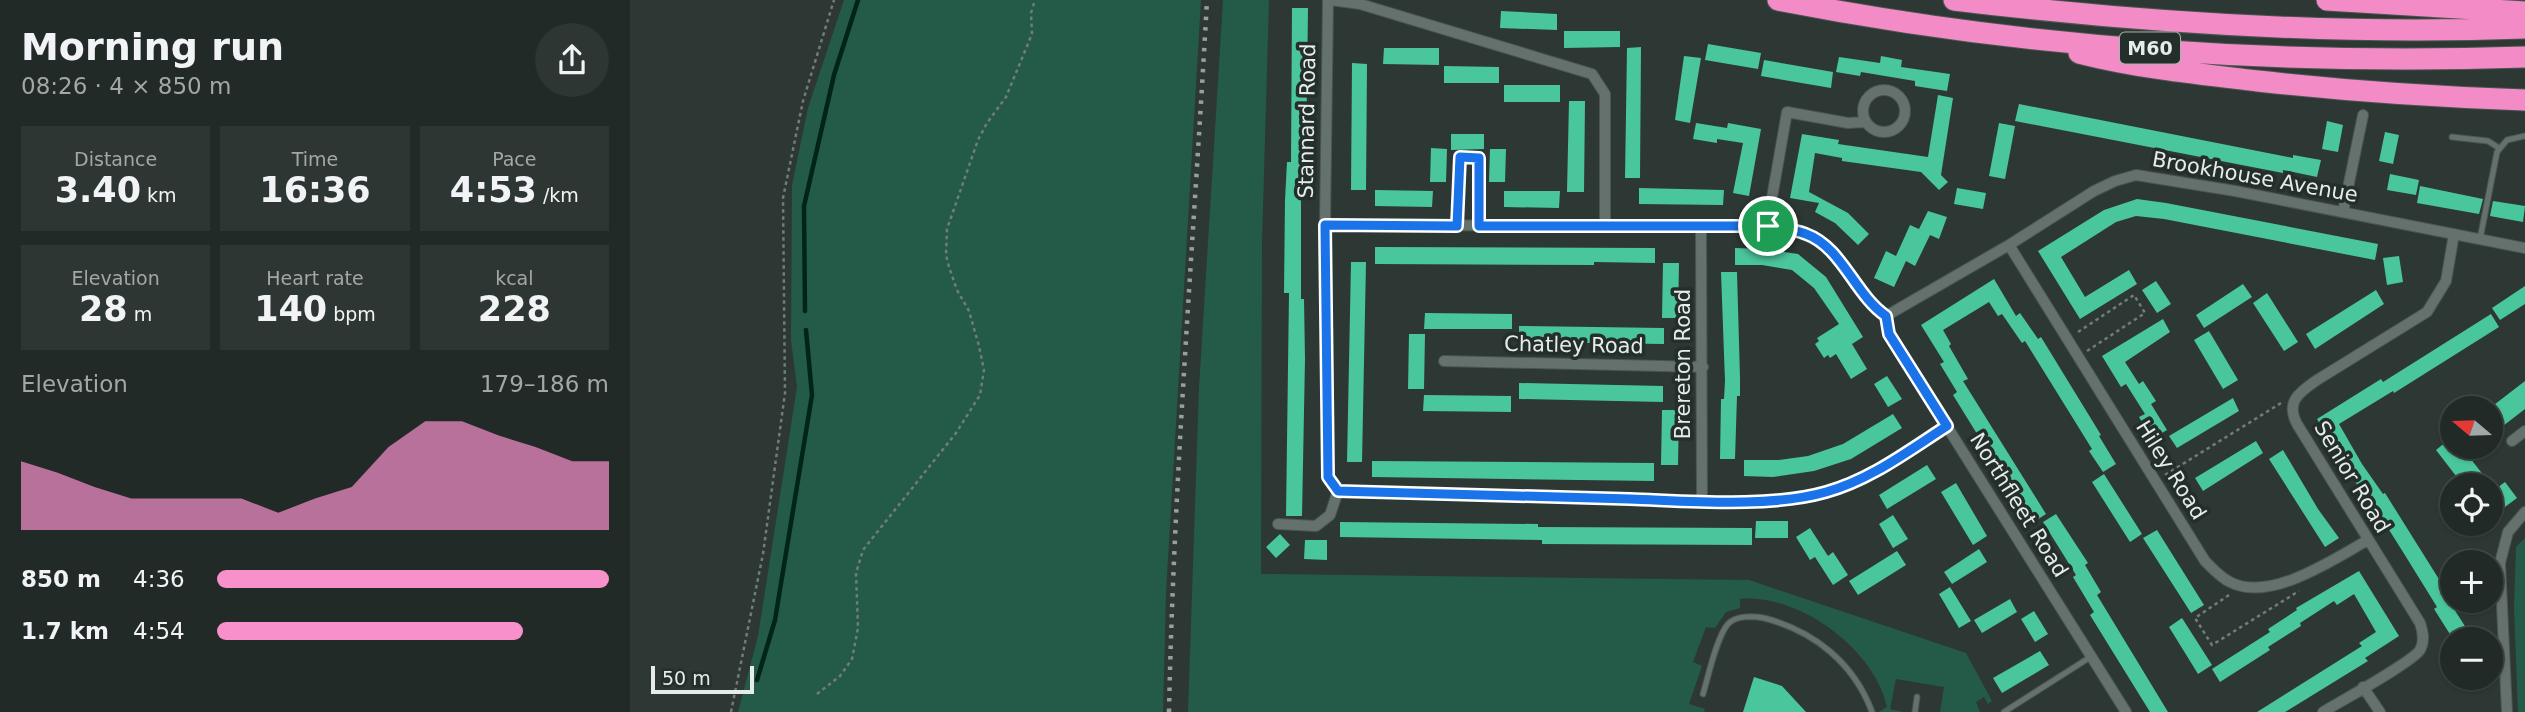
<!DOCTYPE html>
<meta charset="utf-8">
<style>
:root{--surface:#222a27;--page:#2e3633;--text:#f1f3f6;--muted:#a2a7a7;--line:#3f4644;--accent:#f890cb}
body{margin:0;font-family:"DejaVu Sans",sans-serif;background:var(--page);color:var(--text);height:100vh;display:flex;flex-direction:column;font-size:26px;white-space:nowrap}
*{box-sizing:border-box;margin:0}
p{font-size:23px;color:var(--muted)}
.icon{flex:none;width:38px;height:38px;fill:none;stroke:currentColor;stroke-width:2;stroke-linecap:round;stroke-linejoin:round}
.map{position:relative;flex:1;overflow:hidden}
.sheet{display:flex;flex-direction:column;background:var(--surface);width:630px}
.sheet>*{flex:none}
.needle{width:46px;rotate:289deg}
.controls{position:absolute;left:1810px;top:396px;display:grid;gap:14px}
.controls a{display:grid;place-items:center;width:63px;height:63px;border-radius:50%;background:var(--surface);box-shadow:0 2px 5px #0004,0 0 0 2px var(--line);font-size:35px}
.scale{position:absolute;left:21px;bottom:18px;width:103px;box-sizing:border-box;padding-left:7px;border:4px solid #e5ece9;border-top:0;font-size:19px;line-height:24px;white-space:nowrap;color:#e5ece9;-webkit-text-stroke:5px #242e2a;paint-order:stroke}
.pin{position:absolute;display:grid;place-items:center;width:60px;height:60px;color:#fff;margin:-30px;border:4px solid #fff;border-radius:50%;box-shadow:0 2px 7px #0007}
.round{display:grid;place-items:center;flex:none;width:74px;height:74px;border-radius:37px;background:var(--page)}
.headline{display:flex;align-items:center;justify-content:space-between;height:119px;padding:0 21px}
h1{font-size:38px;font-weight:700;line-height:52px}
.figures{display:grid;grid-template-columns:repeat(3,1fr);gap:10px;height:119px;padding:7px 21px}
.figures div{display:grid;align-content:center;border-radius:0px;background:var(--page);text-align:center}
.figures b{font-size:35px;font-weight:700}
.figures small{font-size:19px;font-weight:400}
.figures p{font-size:19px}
.chart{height:196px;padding:14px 21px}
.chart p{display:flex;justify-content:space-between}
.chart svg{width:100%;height:126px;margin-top:7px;fill:var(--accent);opacity:.7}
ul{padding:0 21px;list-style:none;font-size:23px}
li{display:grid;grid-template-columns:112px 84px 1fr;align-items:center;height:52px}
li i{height:18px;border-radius:9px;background:var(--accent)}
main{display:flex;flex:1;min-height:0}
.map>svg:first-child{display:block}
</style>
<main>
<section class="sheet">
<div class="headline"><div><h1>Morning run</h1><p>08:26 · 4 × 850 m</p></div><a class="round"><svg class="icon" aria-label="share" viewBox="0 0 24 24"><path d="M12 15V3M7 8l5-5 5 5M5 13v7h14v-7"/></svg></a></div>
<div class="figures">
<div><p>Distance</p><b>3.40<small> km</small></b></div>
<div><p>Time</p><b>16:36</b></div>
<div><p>Pace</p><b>4:53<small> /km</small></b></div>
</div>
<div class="figures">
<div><p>Elevation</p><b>28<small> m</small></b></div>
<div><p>Heart rate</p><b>140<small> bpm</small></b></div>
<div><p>kcal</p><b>228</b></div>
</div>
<div class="chart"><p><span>Elevation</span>179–186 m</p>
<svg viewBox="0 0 160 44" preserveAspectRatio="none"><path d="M0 44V20L10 24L20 29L30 33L40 33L50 33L60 33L70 38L80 33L90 29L100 15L110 6L120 6L130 11L140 15L150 20L160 20V44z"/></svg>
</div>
<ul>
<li><b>850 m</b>4:36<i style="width:100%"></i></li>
<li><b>1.7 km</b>4:54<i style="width:78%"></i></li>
</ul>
</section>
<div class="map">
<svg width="1895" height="712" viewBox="0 0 1895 712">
<rect width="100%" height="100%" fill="#2d3834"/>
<path fill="#235b48" d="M214,0h357l-35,593 -3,119h-425l20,-76 39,-249 -6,-47 1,-155 16,-77z
M593,0h46l-7,242 -1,332 488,6 217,73 26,48 -4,3 -4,-7 -8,5 4,10h-40l4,-25 -48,-8 -6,30 13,3h-24l8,-5c-12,-58 -89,-114 -147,-108v9l-14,4 -11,16 -9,-1 -13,35 9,4 -13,38 16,5 -1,3h-516l11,-324z
M1895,538v174h-7l-4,-105 2,-60z"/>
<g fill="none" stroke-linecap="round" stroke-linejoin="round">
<path stroke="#002418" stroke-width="4.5" d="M175,311l-1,-105 30,-131 24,-75
M127,680l18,-60 37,-225 -6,-65"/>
</g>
<path fill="#4ac69c" d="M662,8h16l-2,147h-3l-2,45v99h3l1,60 -3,157h-16l3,-223h-5l1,-93 2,-38h4z
M871,11l56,3v16l-57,-2z
M934,31h56v16l-56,1z
M1078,44l53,9 -3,16 -53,-9z
M1011,47l-1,131h-15l2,-130z
M754,48h55v17l-56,-1z
M1054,56l17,2 -11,65 -15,-3z
M1251,56l21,4 -1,7 49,7 -3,17 -32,-5v-5l-54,-9 -1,4 -24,-4 3,-15 41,6z
M1134,60l69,12 -2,16 -70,-12z
M722,63l15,1 -1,126h-15z
M814,66l55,1v16h-55z
M874,85h56v17h-56z
M1308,95l15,3 -12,77 7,7 -9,8 -18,-18 -79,-11v-3l-27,-5 -6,39 39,21 21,21 -11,11 -23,-22 -20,-11 4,-9 -29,-5 12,-64 37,6 -1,4 90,13z
M939,101h16l-1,91h-17z
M1389,104l274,54v-3l28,5 -4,17 -34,-7v3l-268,-52z
M1697,121l16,4 -5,27 -16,-3z
M1066,123l31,5 1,-5 33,6 -12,67 -16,-3 10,-50 -26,-4v4l-24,-4z
M1369,123l16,3 -10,53 -16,-3z
M1755,132l14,3 -6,29 -14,-3z
M821,134h33v15l-33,1z
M801,148l16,1 -1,33h-16z
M860,149h16l-1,33h-16z
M1760,174l29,6 -3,15 -29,-5z
M1790,186l63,13 -4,15 -62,-11z
M1009,188l85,2 -1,15 -84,-1z
M1327,188l29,5 -3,16 -29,-5z
M745,190l58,1 -1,16 -57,-1z
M874,191h56l-1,17 -55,-1z
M1507,199l29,4 212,41 -3,16 -211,-41 -28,-3 -20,6 -55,35 24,40 44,-27 8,14 -57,35 -42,-68 66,-41z
M1863,201l32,5 -2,16 -33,-6z
M1298,211l19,6 -8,22 -9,-4 -15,31 -9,-5 -12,26 -20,-9 12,-27 10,5 14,-31 9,4z
M745,247l280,1v15l-61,-1v3l-219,-1z
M1105,248l31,1 32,5 28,23 37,60 -11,7 15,25 -16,10 -15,-25 -6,4 -2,-3 -4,3 -9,-14 4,-3 -2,-3 22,-14 -25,-36 -22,-18 -30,-5h-27z
M1769,256l4,26 -16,3 -4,-27z
M721,262h15l-4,200h-15z
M1033,263h16l-1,55h-16z
M1091,272h16l3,106v18h-3l-2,63h-15l1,-60h3l1,-18z
M1364,279l22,37 4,-3 18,26 3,-2 60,98 -2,1 17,28 -13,8 -14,-21 3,-2 -67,-108 -3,2 -20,-29 -4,2 -9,-14 -46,28 8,14 -2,2 19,33 -5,2 83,133 -14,9 -79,-128 4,-3 -17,-28 4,-2 -23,-37z
M1526,281l15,23 -14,9 -15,-23z
M1613,284l9,13 -48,31 -8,-13z
M1895,286v18l-25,16 -8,-12z
M1746,290l8,14 -69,45 -9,-15z
M1637,293l31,49 -14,9 -31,-48z
M795,313l87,1v15h-88z
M1861,314l8,13 -105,66 -1,-2 -54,33 23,40 21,30 2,-1 62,99 -3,1 29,46h-20l-19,-30 3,-2 -34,-55 -34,-54 -2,1 -16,-23 -34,-57 64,-40 2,3z
M1533,319l7,13 -45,30 14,22 4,-3 13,20 -5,3 16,26 -15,9 -13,-22 6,-3 -19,-30 -5,3 -19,-31z
M889,326l145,2v16l-145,-2z
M1579,331l29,49 -15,9 -29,-49z
M779,334h16l-1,55h-16z
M1257,376l15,23 -14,8 -14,-23z
M1895,381v28l-35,27v-28z
M889,383l144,3v16l-144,-3z
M794,395l87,1v16l-88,-1z
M1603,398l6,13 -62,37 -8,-12z
M1032,410h17l-1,55h-17z
M1263,414l9,14 -51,31 -37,12 -41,6 -29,-1v-16h35l29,-4 35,-12z
M1822,437v9h25l-10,8 24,31h-28l-27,-35z
M1626,441l7,12 -60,38 -8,-13z
M1653,450l35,59 21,29 -14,9 -56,-88z
M742,461l282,2v18l-282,-4z
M1297,465l9,14 -49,30 -8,-14z
M1474,474l38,60 -12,8 -38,-60z
M1875,482l12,16 -27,20v-25z
M1326,483l31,53 -14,9 -32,-53z
M1426,514l32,49 -3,2 16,27 -4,3 71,117h-18l-60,-97 4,-3 -21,-35 3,-2 -33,-53z
M1263,515l15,24 -15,9 -14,-24z
M1126,521h32v17h-33z
M710,522l198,2v3l214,1v17l-210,-1v-4l-202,-3z
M1180,528l18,28 5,-4 15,23 -15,10 -18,-28 -5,3 -14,-23z
M1527,530l47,75 -13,8 -48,-75z
M650,534l10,11 -14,13 -10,-11z
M675,540h22v20l-23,-1z
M1349,549l8,13 -35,22 -8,-12z
M1267,551l9,14 -48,30 -9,-14z
M1729,571l40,65 -34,22 3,3 -83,51h-28l105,-66 -3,-3 17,-11 -22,-38 -17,11 -3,-4 -34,22 1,3 -33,21 2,3 -50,32 -8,-13 58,-37 -2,-3 29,-19 -1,-2z
M1320,587l21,34 -12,7 -20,-34z
M1380,599l7,13 -35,21 -8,-13z
M1404,611l14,23 -13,8 -14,-23z
M1552,618l30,47 -14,9 -29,-47z
M1410,651l9,14 -47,28 -9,-15z
M1124,677l28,9 24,26h-63z"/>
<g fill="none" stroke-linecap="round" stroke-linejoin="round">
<defs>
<path id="lane" d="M1822,137l36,4 11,7
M1850,239l17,-87 10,-12 18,-4
M1073,694c5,-17 14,-58 25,-70 8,-9 26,-8 36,-6 50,13 90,45 108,94
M1285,712l2,-15
M1374,712l88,-56"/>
<path id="street" d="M698,0l-3,225 3,252 10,14
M701,0l29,4 232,70 13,20v132
M1233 111a21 21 0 1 1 42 0a21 21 0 1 1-42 0Z
M1713,212l20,-97
M695,225l442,1c13,2 27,3 39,8 36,13 49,61 80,82
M1137,226l20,-114 61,11 17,-1
M1071,227l1,274
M1379,245l196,316c8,8 15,16 25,21 40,21 104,-23 138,-42
M1256,316l123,-71 85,-54 21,-10 21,-6 99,16 290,57
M1256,316l3,18 237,378
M814,361l259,6
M1882,441l13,-10
M648,524l38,2 14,-11 8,-24c99,3 198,6 297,8 57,2 136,8 191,-7 44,-12 82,-41 121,-66
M1733,687l17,25
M1693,712c18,-11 88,-49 97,-62 5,-9 3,-18 0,-27l-123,-199c-12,-23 3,-32 20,-44l110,-68 19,-31 8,-47
M1877,712l-7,-149 8,-31 17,-20"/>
<path id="highway" d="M1148,0c245,48 498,65 747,57
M1324,0c189,23 380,35 571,28
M1697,0l198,12
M1449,53c59,15 119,21 179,28 89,10 178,16 267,19"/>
</defs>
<use href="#lane" stroke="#4b5551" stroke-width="7"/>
<use href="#street" stroke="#4b5551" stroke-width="12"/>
<use href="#highway" stroke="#4b5551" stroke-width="23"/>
<path stroke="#727c78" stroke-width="2.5" stroke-dasharray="3.5 3.5" stroke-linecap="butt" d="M828,212l2,-55 19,1v55
M1448,332l56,-37 11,18 -58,38
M1535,475l116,-72
M1599,595l-34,23 17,27 87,-54
M187,694l23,-18 12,-17 6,-31 -2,-55 7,-23 93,-117 24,-38 4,-25 -5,-24 -10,-35 -12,-21 -8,-23 -3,-12 1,-26 31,-89 9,-17 19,-26 26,-63 -1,-21 4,-13
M101,712l32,-158 22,-161 -2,-195 20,-97 31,-101"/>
<use href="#lane" stroke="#65716c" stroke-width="5"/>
<use href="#street" stroke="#65716c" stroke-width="10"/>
<use href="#highway" stroke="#f38bc7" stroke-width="21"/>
<path stroke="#98a09d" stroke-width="4.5" stroke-dasharray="3.5 7" stroke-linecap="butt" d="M539,712c5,-238 25,-475 38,-712"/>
</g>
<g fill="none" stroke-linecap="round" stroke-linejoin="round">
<defs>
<path id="route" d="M830,157l19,1v68h289c12,2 26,3 38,8 36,13 49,61 80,82l3,18 58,92c-39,25 -77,54 -121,66 -56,16 -137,9 -196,7 -98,-3 -195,-5 -292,-8l-10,-14 -3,-252 132,1z"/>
</defs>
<use href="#route" stroke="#fff" stroke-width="14"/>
<use href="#route" stroke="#1a73e8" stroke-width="9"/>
</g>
<g text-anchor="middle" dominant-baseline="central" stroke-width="7" stroke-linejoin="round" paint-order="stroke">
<rect fill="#242e2a" stroke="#abb3b0" stroke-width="2" x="1490" y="32.5" width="60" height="31" rx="5"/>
<g font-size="19" font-weight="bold" fill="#e5ece9">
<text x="1520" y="48">M60</text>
</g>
<g font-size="21" fill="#e5ece9" stroke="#242e2a">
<text transform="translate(677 121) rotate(-89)">Stannard Road</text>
<text transform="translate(1625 177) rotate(10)">Brookhouse Avenue</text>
<text transform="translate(944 345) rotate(1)">Chatley Road</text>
<text transform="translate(1053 364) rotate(-90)">Brereton Road</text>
<text transform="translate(1541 470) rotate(58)">Hiley Road</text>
<text transform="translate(1722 477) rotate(59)">Senior Road</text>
<text transform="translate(1389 505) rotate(58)">Northfleet Road</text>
</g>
</g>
</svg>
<div class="controls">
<a><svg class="needle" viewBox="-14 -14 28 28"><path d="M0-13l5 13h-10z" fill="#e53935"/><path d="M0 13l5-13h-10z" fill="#a2a7a7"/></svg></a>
<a><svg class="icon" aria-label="locate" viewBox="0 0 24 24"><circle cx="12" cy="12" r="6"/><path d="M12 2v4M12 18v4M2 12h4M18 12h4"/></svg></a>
<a>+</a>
<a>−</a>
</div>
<div class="scale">50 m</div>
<div class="pin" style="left:1138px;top:226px;background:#1e9e55"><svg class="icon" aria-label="arrive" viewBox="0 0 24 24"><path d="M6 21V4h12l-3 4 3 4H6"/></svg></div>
</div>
</main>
